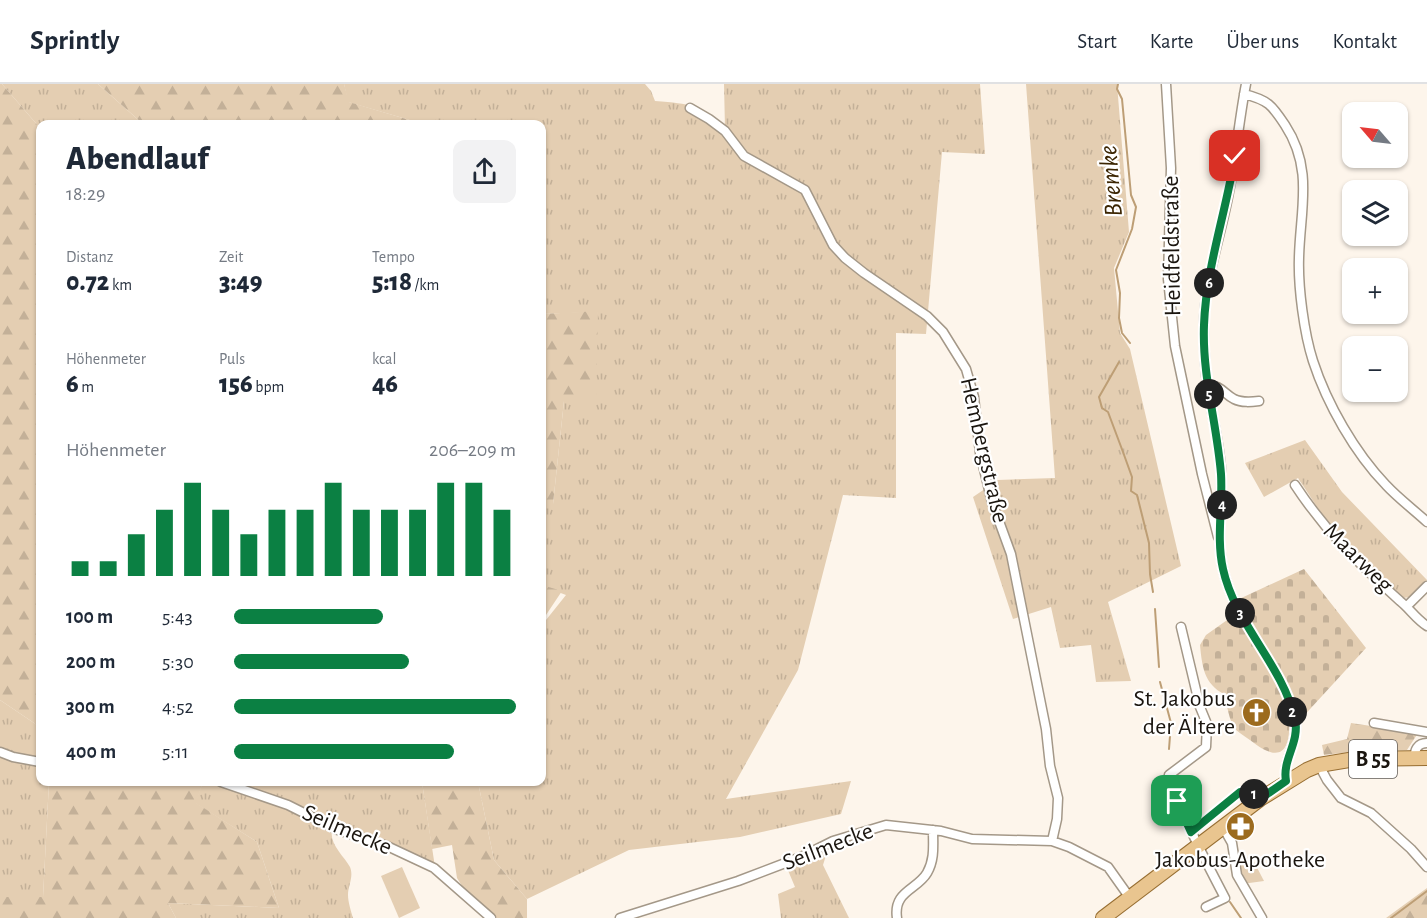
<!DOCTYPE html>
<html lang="de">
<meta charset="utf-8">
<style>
:root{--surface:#fff;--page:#f2f2f3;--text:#1f2937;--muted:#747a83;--line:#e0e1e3;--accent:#0b8043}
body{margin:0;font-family:"Alegreya Sans",sans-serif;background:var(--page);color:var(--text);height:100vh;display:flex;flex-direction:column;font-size:22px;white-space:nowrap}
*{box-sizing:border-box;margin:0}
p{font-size:20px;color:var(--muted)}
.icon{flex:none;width:33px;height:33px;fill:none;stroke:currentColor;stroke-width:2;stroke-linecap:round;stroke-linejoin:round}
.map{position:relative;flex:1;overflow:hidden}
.drawer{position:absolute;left:36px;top:36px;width:510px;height:666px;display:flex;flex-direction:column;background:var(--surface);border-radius:12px;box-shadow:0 2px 4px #0004}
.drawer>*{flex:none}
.needle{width:39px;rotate:298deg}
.buttons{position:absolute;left:1342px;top:18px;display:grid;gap:12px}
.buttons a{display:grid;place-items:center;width:66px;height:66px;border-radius:12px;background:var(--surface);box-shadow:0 2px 4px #0004;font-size:30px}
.pin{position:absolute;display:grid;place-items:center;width:51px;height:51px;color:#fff;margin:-26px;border-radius:12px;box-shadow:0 3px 9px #0006}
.km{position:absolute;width:30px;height:30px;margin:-15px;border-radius:50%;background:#222;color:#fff;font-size:16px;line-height:30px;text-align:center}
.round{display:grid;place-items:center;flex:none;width:63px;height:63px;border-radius:12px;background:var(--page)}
.summary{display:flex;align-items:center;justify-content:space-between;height:102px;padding:0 30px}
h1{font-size:33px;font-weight:800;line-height:45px}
.metrics{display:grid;grid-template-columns:repeat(3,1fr);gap:9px;height:102px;padding:6px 30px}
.metrics div{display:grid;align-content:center}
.metrics b{font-size:26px;font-weight:800}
.metrics small{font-size:16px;font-weight:400}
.metrics p{font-size:16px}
.chart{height:168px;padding:12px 30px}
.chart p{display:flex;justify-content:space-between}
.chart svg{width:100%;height:108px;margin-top:6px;stroke:var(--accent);stroke-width:6}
ul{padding:0 30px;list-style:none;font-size:20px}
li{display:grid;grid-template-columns:96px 72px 1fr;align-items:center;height:45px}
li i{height:15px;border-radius:8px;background:var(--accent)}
header{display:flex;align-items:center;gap:36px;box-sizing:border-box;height:84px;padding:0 30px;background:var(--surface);border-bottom:2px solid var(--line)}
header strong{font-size:28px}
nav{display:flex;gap:33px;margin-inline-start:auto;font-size:21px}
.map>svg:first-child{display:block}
</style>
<header>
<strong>Sprintly</strong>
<nav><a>Start</a><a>Karte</a><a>Über uns</a><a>Kontakt</a></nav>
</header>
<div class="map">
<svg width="1427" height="834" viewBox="0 0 1427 834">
<defs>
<pattern id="grass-tufts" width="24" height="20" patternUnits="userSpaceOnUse" patternTransform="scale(1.5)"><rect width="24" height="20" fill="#e4ceb2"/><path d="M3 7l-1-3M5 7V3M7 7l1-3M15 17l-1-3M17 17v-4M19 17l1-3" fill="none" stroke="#c3b098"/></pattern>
<pattern id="forest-firs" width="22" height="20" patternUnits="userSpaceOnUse" patternTransform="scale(1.5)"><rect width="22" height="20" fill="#e4ceb2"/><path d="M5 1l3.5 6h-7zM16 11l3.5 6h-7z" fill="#c3b098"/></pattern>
<pattern id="cemetery-stones" width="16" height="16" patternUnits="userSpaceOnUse" patternTransform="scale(1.5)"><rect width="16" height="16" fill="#e4ceb2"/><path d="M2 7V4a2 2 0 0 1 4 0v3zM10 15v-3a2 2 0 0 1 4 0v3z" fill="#c3b098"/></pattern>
<pattern id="park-crowns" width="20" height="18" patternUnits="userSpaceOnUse" patternTransform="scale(1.5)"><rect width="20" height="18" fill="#e4ceb2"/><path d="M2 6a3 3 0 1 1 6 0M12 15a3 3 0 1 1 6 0" fill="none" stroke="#c3b098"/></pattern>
</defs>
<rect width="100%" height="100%" fill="#fdf5eb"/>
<path fill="url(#grass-tufts)" d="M2,0h96l45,40h-103v4z
M344,0h301l6,7 4,10c38,3 40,3 70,28l-1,-45h256l5,70 -43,-2 -16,182 -30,-1v165l-53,-3 -45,175 -72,129 125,-18 -10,33 -101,23 -111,13 -102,49 -33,-39 -16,-78h64v-157l24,-30 -24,-9v-82h11l11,-103 34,-89 -56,2v-190h-126l-3,-3 -65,-19z
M1026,0h91l12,148 -15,36 6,65 10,16 51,217 -73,36 23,79 -35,1 -5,-37 -31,3 -9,-41 -38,12 -40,-122 25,-17 57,-2z
M1305,356l37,52 85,88 -15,17 -10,1 -71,-70 -33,-50 -34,19 -19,-34z
M0,616l40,27v55h9l-6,115h-43z
M203,698h219l13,85 -103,-37c-3,14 12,26 18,37 4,10 -2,18 -2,28 0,7 3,16 5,23h-177l-8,-15 111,5 -22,-66 -62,-39z
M828,765l-5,16 26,53h-68l-3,-24 17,-7 -8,-19z"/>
<path fill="url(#forest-firs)" d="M0,0h2l38,44v599l-40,-27z
M98,0h246l5,18 64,19 3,3h-273z
M598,227l-2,88 -32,2 -11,103h-11v-190z
M542,501l20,6 -20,30z
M1351,639l67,10 -11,17 -47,1 -36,4 -2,-10 25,-6z
M49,698h154l-7,21 61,39 22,66 -111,-5 8,15h-176v-21h43z
M422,698h56l16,78 33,39v19h-30l-33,-29 -7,-11 -5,-33 -20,4z
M1427,804v30h-41z"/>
<path fill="url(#cemetery-stones)" d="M1304,485l62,79 -66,72 -8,-26 -9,-16 -44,-71 -2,-7z
M1237,529c18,29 46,65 51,98 4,30 -1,57 -34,32 -6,-5 -14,-9 -19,-14 -6,-8 -8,-25 -11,-35 -20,-10 -22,-28 -24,-49l6,-10z"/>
<path fill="url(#park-crowns)" d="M1236,772l16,2 12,23 -22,3z"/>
<path fill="#e4ceb2" d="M402,783l18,41 -21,10 -18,-42z"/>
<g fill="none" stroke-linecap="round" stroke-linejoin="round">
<path stroke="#bd9e75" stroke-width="2" d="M1118,0l-1,5 5,10 9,96 5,12 -4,22 -16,41 4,23 -1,25 3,15 8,10
M1119,278l-20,35 3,11 6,4 15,40 9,25 -1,14 6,4 12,48 1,31 3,18
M1155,525l4,58
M1160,598l11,41 -2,26
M1230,818l11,16
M1391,834l36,-27"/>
<defs>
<path id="street" d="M1166,0l5,84 -3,111 7,67 27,128 16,63
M1246,0c-7,36 -10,72 -17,108 -8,45 -26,91 -25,138 0,19 1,40 4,59 4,26 11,53 13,80 2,33 -5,68 2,100 12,55 59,95 72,150 5,22 -13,40 -9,62
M1244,10c24,6 28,11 41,31 29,44 15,85 14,133 -1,29 5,75 14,103 14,43 42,92 73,124 12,13 28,25 41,37
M690,24l19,11 16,12 19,25 61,34 28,55 12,13 19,15 63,43 16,16 23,37 8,28 6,56 12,49 19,52 35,175 4,37 8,32 -1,21 -5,22
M1207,301c14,0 16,8 27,14 8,4 17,3 25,2
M1295,401c31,47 63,78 105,116 10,8 16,18 27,25
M1407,522l20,-20
M1181,543l19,80 7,17 -1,23 -37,28c14,43 35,83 56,123l-19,9
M1374,639l53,9
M0,668l13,5 27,5
M1414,674c1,-8 3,-15 13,-15
M1319,681l8,15 14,18 30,15 40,36 16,18
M221,698l67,23 50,25 49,16 47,22 57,50
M1223,743l9,16 5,32 25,43
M1191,748l49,-40c9,-2 14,0 20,7
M620,834l118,-37 63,-24 32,-16 53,-16 55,6 31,8 80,2 17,6 39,20 22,31
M897,834c-4,-27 20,-28 30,-45 8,-14 6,-28 6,-43"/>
<path id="primary" d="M1103,834l157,-119 47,-29 12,-5 36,-6 72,-1"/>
</defs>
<use href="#street" stroke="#a49888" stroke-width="11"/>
<use href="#primary" stroke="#976e32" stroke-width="16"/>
<use href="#street" stroke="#fff" stroke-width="8"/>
<use href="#primary" stroke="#e9c58f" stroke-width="14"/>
</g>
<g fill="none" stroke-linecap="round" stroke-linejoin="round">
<defs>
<path id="route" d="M1177,717l14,31 49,-40h12l8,7 26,-18c-4,-22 14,-38 9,-62 -13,-55 -60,-95 -72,-150 -7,-31 0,-64 -2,-95 -4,-50 -19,-98 -17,-149 2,-57 22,-113 31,-169"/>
</defs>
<use href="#route" stroke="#fff" stroke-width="12"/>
<use href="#route" stroke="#0b8043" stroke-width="8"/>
</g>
<defs>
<symbol id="church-disc" viewBox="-11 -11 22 22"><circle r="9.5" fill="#9c6b1e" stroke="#fff"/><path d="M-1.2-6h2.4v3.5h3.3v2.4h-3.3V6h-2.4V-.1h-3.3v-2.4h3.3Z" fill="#fff"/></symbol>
<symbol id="pharmacy-disc" viewBox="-11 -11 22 22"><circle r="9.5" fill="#9c6b1e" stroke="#fff"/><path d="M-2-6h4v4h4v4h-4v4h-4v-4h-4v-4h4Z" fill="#fff"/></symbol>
</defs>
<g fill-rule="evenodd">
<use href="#church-disc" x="1240" y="612" width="33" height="33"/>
<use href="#pharmacy-disc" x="1224" y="726" width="33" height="33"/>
</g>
<g text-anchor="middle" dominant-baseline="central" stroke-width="4.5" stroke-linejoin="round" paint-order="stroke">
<rect fill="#fff" stroke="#5f5b57" stroke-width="1.5" x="1349" y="656" width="48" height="38" rx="4.5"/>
<g font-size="22" font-weight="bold" fill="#1a150f">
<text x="1373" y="675">B 55</text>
</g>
<g font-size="24" fill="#1a150f" stroke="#fff">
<text transform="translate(1172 162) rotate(-91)">Heidfeldstraße</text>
<text transform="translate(984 366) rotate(77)">Hembergstraße</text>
<text transform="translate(1358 474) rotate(45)">Maarweg</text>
<text transform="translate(347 746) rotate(23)">Seilmecke</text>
<text transform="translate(828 763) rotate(-21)">Seilmecke</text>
</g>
<g font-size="24" fill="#1a150f" stroke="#fff" text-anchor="end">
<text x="1235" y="615">St. Jakobus<tspan x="1235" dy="28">der Ältere</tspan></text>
<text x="1240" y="776" text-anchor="middle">Jakobus-Apotheke</text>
</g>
<g font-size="26" font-style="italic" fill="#3b2502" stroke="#fff">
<text transform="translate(1111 97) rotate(-95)">Bremke</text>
</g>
</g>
</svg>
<div class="buttons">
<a><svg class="needle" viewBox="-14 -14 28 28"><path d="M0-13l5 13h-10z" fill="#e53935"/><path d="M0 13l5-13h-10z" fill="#747a83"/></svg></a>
<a><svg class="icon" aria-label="layers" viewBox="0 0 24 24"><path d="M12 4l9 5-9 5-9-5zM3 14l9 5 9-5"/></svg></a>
<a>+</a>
<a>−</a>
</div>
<div class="pin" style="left:1177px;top:717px;background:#1e9e55"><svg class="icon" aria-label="arrive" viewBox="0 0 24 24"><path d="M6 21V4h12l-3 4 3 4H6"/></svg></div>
<div class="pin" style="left:1235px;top:72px;background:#d93025"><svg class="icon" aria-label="check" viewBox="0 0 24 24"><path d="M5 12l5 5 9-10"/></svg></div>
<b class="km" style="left:1254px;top:710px">1</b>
<b class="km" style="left:1292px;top:628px">2</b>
<b class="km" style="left:1240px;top:529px">3</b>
<b class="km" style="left:1222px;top:421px">4</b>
<b class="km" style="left:1209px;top:310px">5</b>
<b class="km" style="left:1209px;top:199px">6</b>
<section class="drawer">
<div class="summary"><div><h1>Abendlauf</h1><p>18:29</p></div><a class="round"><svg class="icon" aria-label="share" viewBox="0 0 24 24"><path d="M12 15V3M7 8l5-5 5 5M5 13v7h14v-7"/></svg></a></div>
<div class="metrics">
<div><p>Distanz</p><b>0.72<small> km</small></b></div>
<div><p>Zeit</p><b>3:49</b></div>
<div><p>Tempo</p><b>5:18<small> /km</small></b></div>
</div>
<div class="metrics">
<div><p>Höhenmeter</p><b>6<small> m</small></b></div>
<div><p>Puls</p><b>156<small> bpm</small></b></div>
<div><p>kcal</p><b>46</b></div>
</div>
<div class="chart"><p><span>Höhenmeter</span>206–209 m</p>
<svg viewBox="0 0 160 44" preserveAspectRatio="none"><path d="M5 44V38M15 44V38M25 44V27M35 44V17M45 44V6M55 44V17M65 44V27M75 44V17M85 44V17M95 44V6M105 44V17M115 44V17M125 44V17M135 44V6M145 44V6M155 44V17"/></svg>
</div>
<ul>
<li><b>100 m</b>5:43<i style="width:53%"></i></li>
<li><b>200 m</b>5:30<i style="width:62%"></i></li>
<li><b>300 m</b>4:52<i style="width:100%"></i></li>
<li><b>400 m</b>5:11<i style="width:78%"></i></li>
</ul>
</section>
</div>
